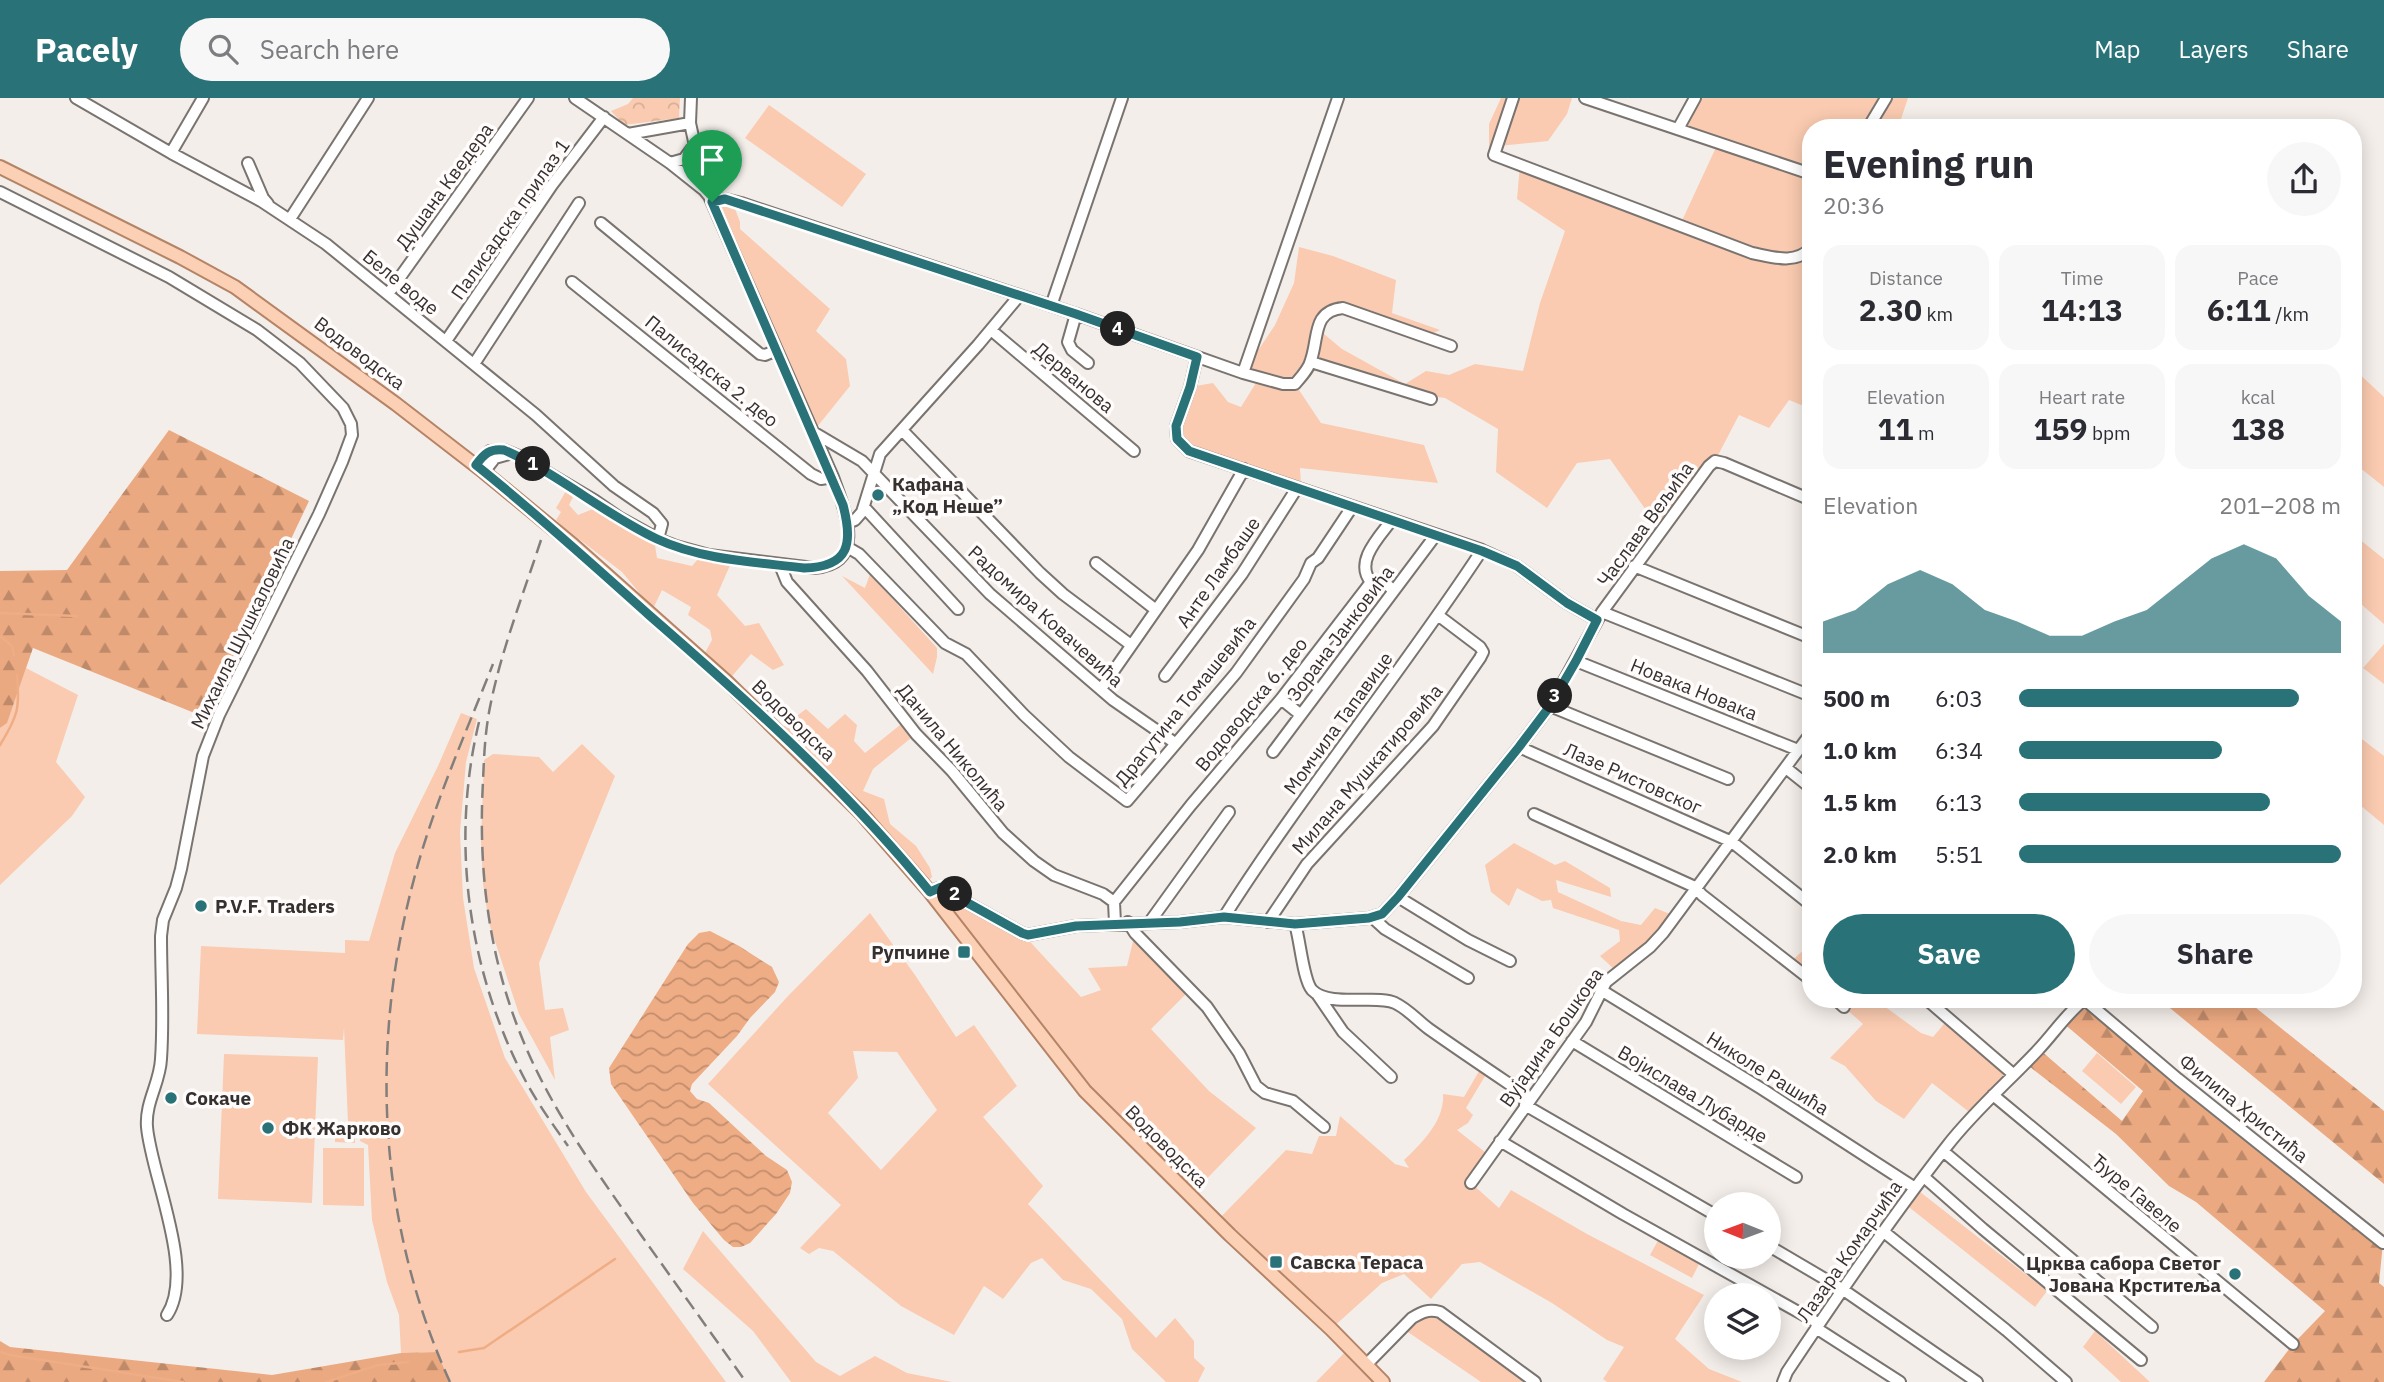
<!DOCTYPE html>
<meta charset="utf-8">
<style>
:root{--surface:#fff;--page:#f7f7f7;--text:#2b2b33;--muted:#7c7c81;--accent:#287278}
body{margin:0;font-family:"IBM Plex Sans",sans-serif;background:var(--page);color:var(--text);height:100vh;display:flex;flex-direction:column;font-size:26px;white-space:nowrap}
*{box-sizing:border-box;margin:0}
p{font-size:23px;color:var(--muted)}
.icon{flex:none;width:38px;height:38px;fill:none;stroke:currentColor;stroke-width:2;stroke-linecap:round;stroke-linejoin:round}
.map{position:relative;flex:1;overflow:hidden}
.panel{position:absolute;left:1802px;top:21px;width:560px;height:889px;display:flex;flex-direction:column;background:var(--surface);border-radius:28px;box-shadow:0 4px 18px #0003}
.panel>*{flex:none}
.needle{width:46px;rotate:271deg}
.buttons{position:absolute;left:1704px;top:1094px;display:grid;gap:14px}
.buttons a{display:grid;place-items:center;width:77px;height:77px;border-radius:50%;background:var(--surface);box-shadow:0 4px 18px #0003;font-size:35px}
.pin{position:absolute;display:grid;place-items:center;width:60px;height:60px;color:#fff;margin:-72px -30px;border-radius:50% 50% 50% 0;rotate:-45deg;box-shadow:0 0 7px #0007}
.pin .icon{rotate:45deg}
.km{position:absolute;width:35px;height:35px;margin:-18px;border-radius:50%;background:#222;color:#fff;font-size:19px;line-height:35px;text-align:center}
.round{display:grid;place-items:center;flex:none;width:74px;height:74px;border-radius:37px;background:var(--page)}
.headline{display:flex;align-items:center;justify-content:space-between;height:119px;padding:0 21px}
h1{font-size:38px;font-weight:700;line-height:52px}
.figures{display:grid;grid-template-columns:repeat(3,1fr);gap:10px;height:119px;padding:7px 21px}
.figures div{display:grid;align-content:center;border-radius:18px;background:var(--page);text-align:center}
.figures b{font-size:30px;font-weight:700}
.figures small{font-size:19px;font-weight:400}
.figures p{font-size:19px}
.chart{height:196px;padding:14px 21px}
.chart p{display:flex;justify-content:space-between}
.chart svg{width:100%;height:126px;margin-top:7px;fill:var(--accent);opacity:.7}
.action{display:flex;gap:14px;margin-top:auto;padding:14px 21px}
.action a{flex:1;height:80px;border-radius:42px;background:var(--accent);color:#fff;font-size:28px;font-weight:700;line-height:80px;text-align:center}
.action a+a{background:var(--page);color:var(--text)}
ul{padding:0 21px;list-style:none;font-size:23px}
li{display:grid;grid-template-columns:112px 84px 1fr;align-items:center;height:52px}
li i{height:18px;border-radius:9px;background:var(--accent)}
header{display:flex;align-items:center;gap:42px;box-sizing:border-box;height:98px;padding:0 35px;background:var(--accent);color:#fff}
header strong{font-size:33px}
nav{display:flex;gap:38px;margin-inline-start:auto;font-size:24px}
.search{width:490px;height:63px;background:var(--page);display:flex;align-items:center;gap:18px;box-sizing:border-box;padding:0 24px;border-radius:38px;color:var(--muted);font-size:26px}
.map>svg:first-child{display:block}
</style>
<header>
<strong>Pacely</strong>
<div class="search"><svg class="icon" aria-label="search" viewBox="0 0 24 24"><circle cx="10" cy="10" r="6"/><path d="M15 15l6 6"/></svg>Search here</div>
<nav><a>Map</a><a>Layers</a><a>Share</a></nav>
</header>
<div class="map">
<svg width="2384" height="1284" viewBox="0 0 2384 1284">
<defs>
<pattern id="forest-firs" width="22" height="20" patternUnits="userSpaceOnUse" patternTransform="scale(1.75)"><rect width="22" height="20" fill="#eba981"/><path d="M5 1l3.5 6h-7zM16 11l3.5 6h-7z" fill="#bf8a6a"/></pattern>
<pattern id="park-crowns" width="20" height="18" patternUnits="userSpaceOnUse" patternTransform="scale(1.75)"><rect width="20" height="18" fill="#facbb0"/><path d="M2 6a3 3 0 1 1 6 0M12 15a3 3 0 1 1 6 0" fill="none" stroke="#d7af98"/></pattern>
<pattern id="water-waves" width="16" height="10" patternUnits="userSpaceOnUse" patternTransform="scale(1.75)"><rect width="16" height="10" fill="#efad85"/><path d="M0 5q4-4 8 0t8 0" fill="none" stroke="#c28d6d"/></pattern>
</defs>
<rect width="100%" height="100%" fill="#f4eeea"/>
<path fill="#facbb0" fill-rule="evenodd" d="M1501,0h71l-5,16 -19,27 -59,6v-23z
M1694,0h214l-10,30h-87v281l-22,-9 -20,28 -30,-13 -24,46 -55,69 -50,-71 -33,4 -30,45 -51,-36 2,-43 -53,-31 -36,-5 -98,-31 -16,22 26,39 103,22 14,38 -138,-15 1,18 50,14 -7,4 -155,-53 -12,-12 13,-52 23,-4 15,19 13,5 18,-29 -16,-5 32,-48 19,-42 5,-36 34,9 63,24 -4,33 48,17 -15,7 -95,-28 -12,20 24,20 63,35 21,-13 23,4 26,-11 48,7 17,-68 25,-72 -48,-32 3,-34 160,60 38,-82 -40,-14z
M769,7l97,69 -24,33 -97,-69z
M732,103l8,21v7l90,80 -14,22 30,28 4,27 -37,46 -101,-230z
M2354,271l30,28v90l-30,-24z
M566,393l8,4 -5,10 9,10 15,-6 62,36 2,13 35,8 6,-7 33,4 -14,32 28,31 14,-3 25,42 -11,5 -22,-16 -24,28 -26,-22 11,-20 -2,-10 -22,-15 3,-8 -29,-17 -12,25 -14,-12 6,-7 -20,-24 -60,-46 -6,-6 5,-8 -5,-4z
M2354,437l30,24v65l-30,-26z
M870,476l67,74v9l-4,17 -91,-98 23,12z
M2384,546v40l-21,-16z
M26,570l52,27 -22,67 29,35 -13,19 -72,69v-157l7,-6z
M806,611l22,20 17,-15 12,11 -3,16 11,12 40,-32 11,13 -43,35 -10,22 21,8 6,25 26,22 14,22 2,9 -8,8 -147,-154z
M461,615l16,6 -11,43 -6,70 3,66 11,70 31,90 81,134 140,190h-276l-13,-30 -36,1 -2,-38 -12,-33 -15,-62 -4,-75 -8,-4 2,-17 -14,-1 -4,-95 -1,12 -146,-6 4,-88 144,7v-13l24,1 26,-88 43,-87z
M2354,635l30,23v69l-30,-25z
M582,646l33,32 -76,187 6,47 18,-2 6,22 -19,7 5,43 -36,-66 -30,-91 -6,-39 -2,-42 3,-82 9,-6 46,3 14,15z
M1514,745l41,22 10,-4 45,27 1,9 -55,-17 2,12 63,29 20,4 14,-17 20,8 -58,56 -17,-16 20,-15 -1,-11 -66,-22 -2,-8 -9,1 -25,-13 -8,18 -18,-14 -6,-27z
M949,791l73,44 59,64 20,-7 -13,-22 39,-2 8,-33 55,57 -39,39 58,62 47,37 -66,68 -70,-69 -170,-208z
M870,815l45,62 41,62 18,-12 43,61 -34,31 60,69 -15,18 128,134 19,-20 19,23v17l11,10 -7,14h-32l-34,-33 -10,-30 -31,-30 -28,-9 -21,-22 -11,5 -28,36 -19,-13 -30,49 -53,-29 -68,-55 -14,-3 -10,6 -9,-6 41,-43 -133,-121 80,-88zM853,953l44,1 40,58 -56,60 -53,-57 30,-35z
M1807,849l4,3v30l-22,-17z
M1835,901h43l2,4 41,30 12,4 16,-19 64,56 -40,41 -41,-32 -28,36 -28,-18 -31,-35 -15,-8 33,-34z
M2097,955l39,34 -15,17 -39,-33z
M224,956l94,3 -6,146 -94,-4z
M1482,968l6,5 -22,37 7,7 -5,8 -11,7 33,26 -19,27 28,25 12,-18 76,44 117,61 -29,44 34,30 33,13h-135l-4,-3 21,-32 -17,-7 -55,-37 -72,-41 -18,2 -31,35 -27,-25 -22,9 -51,46 -115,-107 70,-72 26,4 7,-18h17l4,-20 55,48 14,4 -5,-8c18,-17 41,-40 39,-66l21,3z
M335,1029l20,1v15l-20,-1z
M323,1050h41v58l-41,-1z
M1915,1090l132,103 -12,16 -130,-103z
M703,1133l113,131 24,14 35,-20 32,17 45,9h-161l-38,-51 -70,-62z
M1661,1137l41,23 -10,20 -42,-23z
M1431,1212l104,72h-54l-79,-54z
M2095,1233l55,51h-29l-38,-35z
M1349,1250l35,34h-68z"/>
<path fill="url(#forest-firs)" d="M169,332l140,71 -52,110 -55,105 -169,-68 -26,75 -7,5v-157l67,-1z
M2159,901h86l139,112v73z
M2085,902l298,243 -4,40 5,4v95h-120l29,-38 32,-33 -129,-109 -27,-16 -53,-52 -91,-71 14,-14 83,72 21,-30 -81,-69z
M0,1243l10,6 262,28 129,-22 36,-1 13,30h-450z"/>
<path fill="url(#park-crowns)" d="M633,0h47l-1,20 -55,7 -13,-14 17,-7z"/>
<path fill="url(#water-waves)" d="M710,833l29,15 33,21 7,15 -4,10 -25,26 -13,18 -45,48 -2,7 7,8 12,4 57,53 21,14 5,12 -2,11 -14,21 -26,29 -9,4h-8l-9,-7 -31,-37 -82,-119 -2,-16 79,-124 11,-11z"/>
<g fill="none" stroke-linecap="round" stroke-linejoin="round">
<path stroke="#efad85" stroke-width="2.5" d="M0,515l77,3
M0,538l12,10 2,9
M0,647c18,-29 20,-37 17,-70
M0,1254l10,3 173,27
M459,1254l25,-4 131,-89
M326,1284l52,-17 30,-3"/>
<defs>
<path id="minor" d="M76,0l95,55 90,48 65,43 210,171 78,71 39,27 9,11 -4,15
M691,0l-1,25 10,46 -2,16
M1513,0l-19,57 258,98c21,4 43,12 59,-5
M1585,0l226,76
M1868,30l18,-30
M1678,31l17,-31
M628,36l62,-11
M171,55l32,-55
M248,65l15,35 5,6
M670,65l14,-4 9,-12
M0,94l169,85 88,53 43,33 43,45 8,16 1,11 -10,27 -23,52 -100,201 -16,41 -22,113 -5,19 -13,32 -2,16c0,41 3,82 0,123 -1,24 -16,43 -14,68 4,48 49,144 20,188
M712,104l13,-3 16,4 335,111 167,59 40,11h12c6,-7 14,-15 16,-24 8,-23 1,-49 32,-52l108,38
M290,121l78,-121
M601,125l159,131 5,1 12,-5
M572,184l239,192 10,5 12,-2
M388,196l140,-196
M1051,208l71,-208
M1076,216l-8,28 4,8 16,13
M991,232l143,121
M446,243l106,-156 52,-68
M1197,259l-7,30 -14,39 1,13 12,12 293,99 35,16 50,37 30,17
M1311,264l120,37
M474,266l105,-161
M1243,275l95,-275
M902,332l138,143 23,21 68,51
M813,334l49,29 128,133 123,106 62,43
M476,367l14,-14 14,-1 17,7 73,43 26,18 38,21 18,7 33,9 105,13c55,-5 30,-59 19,-91l-124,-281 -5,-6 -34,-27 -95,-65
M484,374l11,-14 14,-4
M864,409l94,102
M848,425l7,-3 7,-8 18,-58 98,-109 41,-49
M847,449l12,7 86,89 21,11 58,61 45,42 58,44 109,-128 68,-94 7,-16 7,-5 34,-51
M1096,465l60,47
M780,467l7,17 80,89 49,63 36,37 51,62 31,28 20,14 49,19 11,8 1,21
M1634,468l177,72
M1371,484h13l9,8
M1602,514l209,84
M1576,563l222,89
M1165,578l77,-102 55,-86
M1101,591l97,-139 46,-81
M1281,601l20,16
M1550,608l178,73
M1519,649l213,95 79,63
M1273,654l162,-216
M1786,670l25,20
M1534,716l161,73 7,8 109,85
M930,794l9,-4 10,1 17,13 56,31 6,2 48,-9 104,-4 44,-5 71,7 74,-6 13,-4 16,-17 121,-150 31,-41 52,-94 107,-146 6,-5 9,2 87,37
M1398,799l70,43 42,21
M1114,804l77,-97 90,-106 90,-117c-17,-20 8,-45 20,-61
M1224,819c80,-126 176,-242 258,-367
M1373,820l12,11 83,49
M1128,824l7,11 72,74 32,46 17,33 9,7 28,8 31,26
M1268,824l39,-58 126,-138 47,-68 3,-6 -3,-5 -41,-31
M1149,825l80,-111
M1295,826c5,15 8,56 17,66 17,18 66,4 83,13 13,6 23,18 34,26 34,24 67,46 101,69
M1601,892l161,99 153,99
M1317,896l26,38 48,45
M1835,901l9,8
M1926,901l87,75
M2085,902l93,79 205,164
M1572,943l224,136
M1993,997l300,249
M1525,1007l192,111
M1500,1043l123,73 195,109
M1943,1053l209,176
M1924,1079l59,52 158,131
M1471,1085l115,-161 20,-40 44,-35 13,-14 148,-200
M1884,1134l122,98 60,52
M1769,1148l73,43 135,93
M1816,1230l84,54
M1366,1267l46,-47c10,-6 16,-9 28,-6l95,70
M1783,1284l4,-10c51,-77 103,-153 160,-226 27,-35 61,-64 91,-96 16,-17 29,-37 47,-51"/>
<path id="major" d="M0,69l180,90 55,30 161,117 88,68 89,73 154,137 134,131 69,79 155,199 145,144 101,94 52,53"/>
</defs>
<use href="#minor" stroke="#797470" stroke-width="14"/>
<use href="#major" stroke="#b58467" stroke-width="16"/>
<use href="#minor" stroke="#fff" stroke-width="10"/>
<use href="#major" stroke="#fcd0b5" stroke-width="12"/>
<path stroke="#827e7c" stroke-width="2.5" stroke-dasharray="14 7" stroke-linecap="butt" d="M541,442c-18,55 -40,111 -51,167 -5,25 -6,50 -7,74 -6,109 11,211 63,308 27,51 62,99 95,146 35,49 70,98 105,147
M479,624c-28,116 -12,241 41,348 13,27 31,52 48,76
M450,1284c-72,-158 -81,-336 -36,-503 19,-73 51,-144 79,-215"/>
</g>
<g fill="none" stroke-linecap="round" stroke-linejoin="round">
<defs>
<path id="route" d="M725,101l351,115 121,43 -7,30 -14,39 1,13 12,12 293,100 35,15 50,37 30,17 -21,41 -26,45 -31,41 -121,150 -16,17 -13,4 -74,6 -71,-7 -44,5 -104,4 -48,9 -6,-2 -56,-31 -17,-13 -8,-2 -11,5c-83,-102 -182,-191 -281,-277 -57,-51 -113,-102 -173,-150 8,-11 14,-17 28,-15 55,24 100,64 153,89 45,21 99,23 147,29 46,-1 49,-25 39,-63l-131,-303z"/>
</defs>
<use href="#route" stroke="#fff" stroke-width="14"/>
<use href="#route" stroke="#287278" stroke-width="9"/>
</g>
<g fill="#287278" stroke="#fffcfb" stroke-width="2.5">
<circle cx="878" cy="397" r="7"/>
<circle cx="201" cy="808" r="7"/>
<rect x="957" y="847" width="14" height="14" rx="3.5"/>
<circle cx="171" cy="1000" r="7"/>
<circle cx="268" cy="1030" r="7"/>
<rect x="1269" y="1157" width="14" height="14" rx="3.5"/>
<circle cx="2235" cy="1176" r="7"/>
</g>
<g text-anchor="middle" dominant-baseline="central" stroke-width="7" stroke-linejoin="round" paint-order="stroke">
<g font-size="19" fill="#343130" stroke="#fffcfb">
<text transform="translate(444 88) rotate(-54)">Душана Кведера</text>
<text transform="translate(510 121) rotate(-55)">Палисадска прилаз 1</text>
<text transform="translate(401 184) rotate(39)">Беле воде</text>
<text transform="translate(360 255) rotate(37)">Водоводска</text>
<text transform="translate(712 273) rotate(39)">Палисадска 2. део</text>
<text transform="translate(1074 279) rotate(40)">Дерванова</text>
<text transform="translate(1645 426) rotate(-54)">Часлава Вељића</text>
<text transform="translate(1218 474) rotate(-55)">Анте Ламбаше</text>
<text transform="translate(1046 518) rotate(42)">Радомира Ковачевића</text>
<text transform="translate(242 535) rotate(-64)">Михаила Шушкаловића</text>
<text transform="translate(1340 535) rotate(-53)">Зорана Јанковића</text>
<text transform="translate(1694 591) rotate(22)">Новака Новака</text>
<text transform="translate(1185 603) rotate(-51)">Драгутина Томашевића</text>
<text transform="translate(1251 606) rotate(-51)">Водоводска 6. део</text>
<text transform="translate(794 622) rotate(44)">Водоводска</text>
<text transform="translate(1338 625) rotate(-54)">Момчила Тапавице</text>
<text transform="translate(953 649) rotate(50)">Данила Николића</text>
<text transform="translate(1367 671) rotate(-49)">Милана Мушкатировића</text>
<text transform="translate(1633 680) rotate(24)">Лазе Ристовског</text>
<text transform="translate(1551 939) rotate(-55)">Вујадина Бошкова</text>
<text transform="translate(1768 975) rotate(32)">Николе Рашића</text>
<text transform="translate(1693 996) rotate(31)">Војислава Лубарде</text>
<text transform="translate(2244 1010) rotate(39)">Филипа Христића</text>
<text transform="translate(1167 1048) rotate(45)">Водоводска</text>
<text transform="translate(2137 1095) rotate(40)">Ђуре Гавеле</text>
<text transform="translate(1849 1153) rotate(-55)">Лазара Комарчића</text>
</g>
<g font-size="19" font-weight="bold" fill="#343130" stroke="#fffcfb" text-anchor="start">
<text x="892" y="386">Кафана<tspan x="892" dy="22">„Код Неше”</tspan></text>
<text x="215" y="808">P.V.F. Traders</text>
<text x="950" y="854" text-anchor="end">Рупчине</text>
<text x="185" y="1000">Сокаче</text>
<text x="282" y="1030">ФК Жарково</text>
<text x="1290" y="1164">Савска Тераса</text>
<text x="2221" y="1165" text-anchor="end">Црква сабора Светог<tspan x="2221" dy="22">Јована Крститеља</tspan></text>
</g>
</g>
</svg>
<div class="buttons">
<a><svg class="needle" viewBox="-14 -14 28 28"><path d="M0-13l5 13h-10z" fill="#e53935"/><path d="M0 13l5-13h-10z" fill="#7c7c81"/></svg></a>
<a><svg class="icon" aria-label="layers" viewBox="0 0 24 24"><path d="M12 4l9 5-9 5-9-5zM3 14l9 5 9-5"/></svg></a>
</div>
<div class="pin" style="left:712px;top:104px;background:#1e9e55"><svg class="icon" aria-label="arrive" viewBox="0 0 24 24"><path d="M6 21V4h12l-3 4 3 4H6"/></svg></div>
<b class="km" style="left:533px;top:366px">1</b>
<b class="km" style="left:955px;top:796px">2</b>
<b class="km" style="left:1555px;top:598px">3</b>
<b class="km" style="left:1118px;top:231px">4</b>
<section class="panel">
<div class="headline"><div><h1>Evening run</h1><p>20:36</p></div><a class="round"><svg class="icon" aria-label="share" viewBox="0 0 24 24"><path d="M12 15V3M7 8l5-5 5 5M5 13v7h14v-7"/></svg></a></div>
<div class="figures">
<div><p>Distance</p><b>2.30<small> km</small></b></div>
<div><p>Time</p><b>14:13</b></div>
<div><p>Pace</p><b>6:11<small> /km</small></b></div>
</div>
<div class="figures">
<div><p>Elevation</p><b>11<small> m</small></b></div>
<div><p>Heart rate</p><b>159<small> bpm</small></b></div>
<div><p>kcal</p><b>138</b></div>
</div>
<div class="chart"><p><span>Elevation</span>201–208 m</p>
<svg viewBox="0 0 160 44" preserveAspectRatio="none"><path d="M0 44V33L10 29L20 20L30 15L40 20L50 29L60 33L70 38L80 38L90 33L100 29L110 20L120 11L130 6L140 11L150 24L160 33V44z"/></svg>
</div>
<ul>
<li><b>500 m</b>6:03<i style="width:87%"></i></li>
<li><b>1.0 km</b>6:34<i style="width:63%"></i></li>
<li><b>1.5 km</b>6:13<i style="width:78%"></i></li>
<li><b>2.0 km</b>5:51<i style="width:100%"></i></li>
</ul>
<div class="action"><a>Save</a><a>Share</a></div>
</section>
</div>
